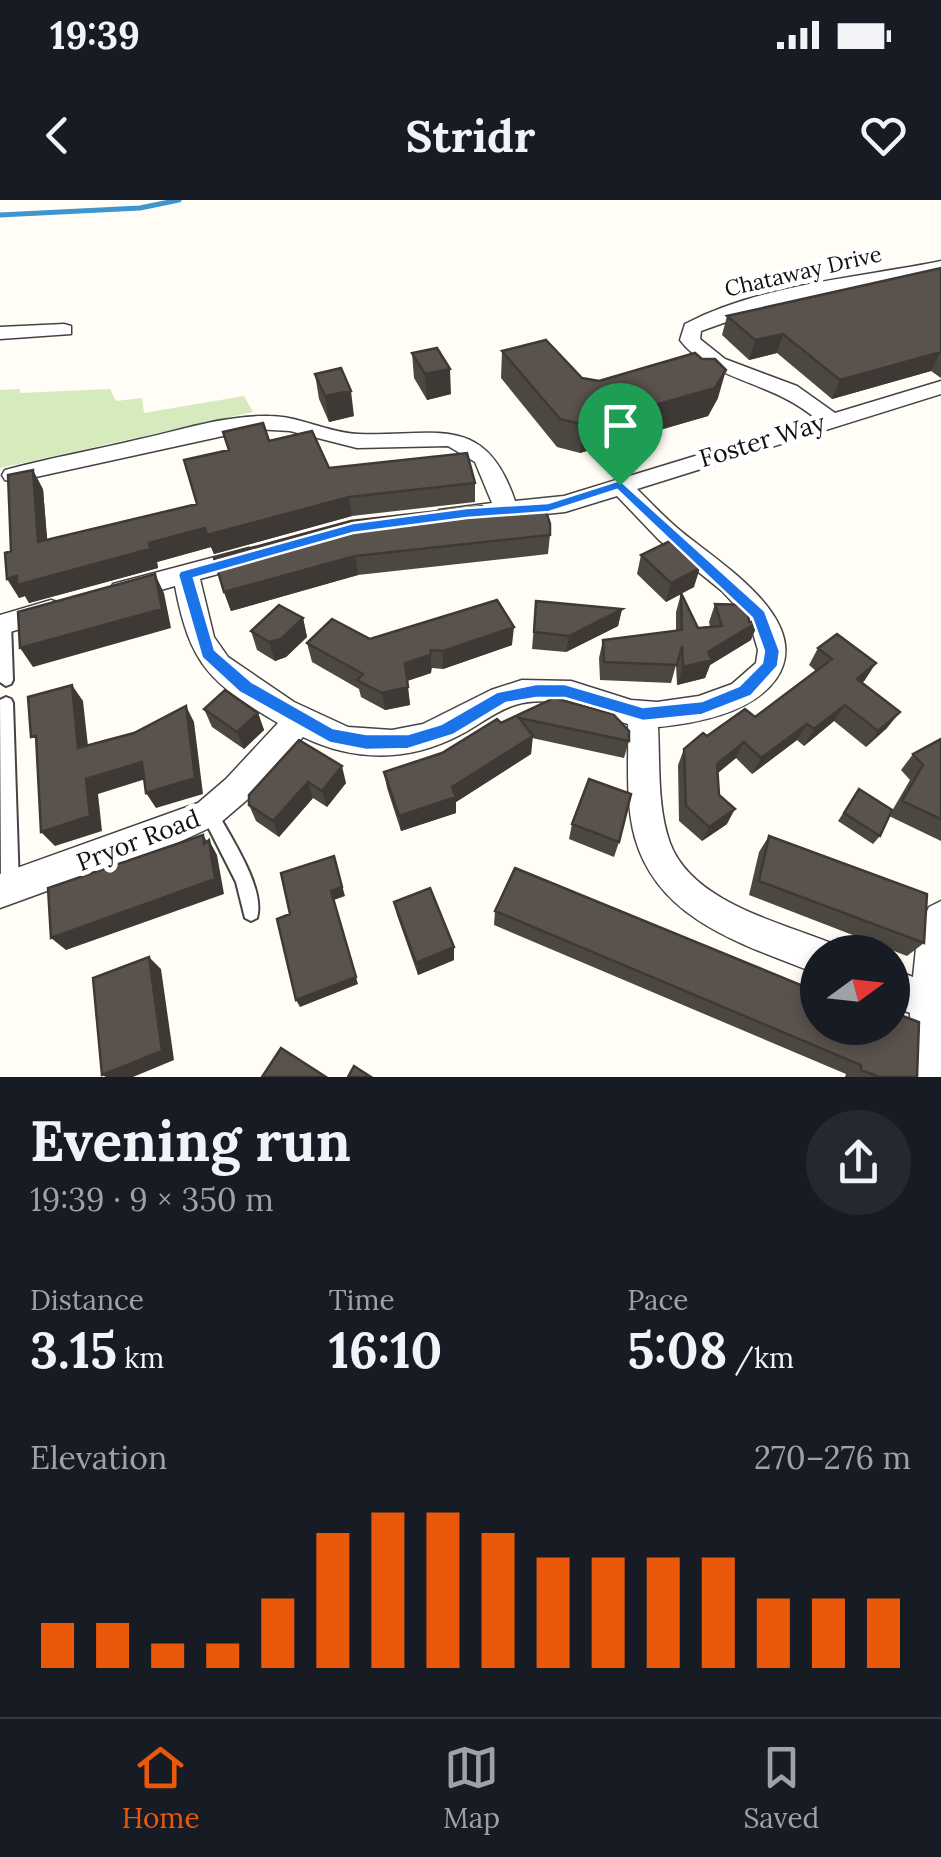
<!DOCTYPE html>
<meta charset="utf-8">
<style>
:root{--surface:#171b24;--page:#242831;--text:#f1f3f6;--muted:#9ea1a6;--line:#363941;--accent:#ea580c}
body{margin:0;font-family:Lora,serif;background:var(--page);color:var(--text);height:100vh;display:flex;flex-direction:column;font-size:38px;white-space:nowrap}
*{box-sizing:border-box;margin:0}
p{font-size:32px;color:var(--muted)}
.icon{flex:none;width:55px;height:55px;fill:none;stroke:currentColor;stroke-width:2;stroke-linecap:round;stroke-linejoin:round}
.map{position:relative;height:877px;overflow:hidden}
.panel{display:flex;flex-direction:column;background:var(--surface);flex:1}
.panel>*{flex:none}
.needle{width:65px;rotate:75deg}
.controls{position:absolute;left:800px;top:735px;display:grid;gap:20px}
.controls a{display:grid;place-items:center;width:110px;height:110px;border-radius:50%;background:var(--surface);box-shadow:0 5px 15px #0003;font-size:50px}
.pin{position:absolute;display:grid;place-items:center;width:85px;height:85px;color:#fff;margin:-102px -42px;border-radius:50% 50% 50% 0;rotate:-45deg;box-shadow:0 0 10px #0007}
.pin .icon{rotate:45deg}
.round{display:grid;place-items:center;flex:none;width:105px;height:105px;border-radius:52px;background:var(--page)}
.summary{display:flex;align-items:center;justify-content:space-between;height:170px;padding:0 30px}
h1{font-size:55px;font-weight:700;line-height:75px}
.stats{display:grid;grid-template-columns:repeat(3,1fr);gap:15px;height:170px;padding:10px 30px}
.stats div{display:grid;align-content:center}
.stats b{font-size:50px;font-weight:700}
.stats small{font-size:28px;font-weight:400}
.stats p{font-size:28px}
.chart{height:280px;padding:20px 30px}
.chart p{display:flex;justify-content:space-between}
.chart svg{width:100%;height:180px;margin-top:10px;stroke:var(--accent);stroke-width:6}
.status{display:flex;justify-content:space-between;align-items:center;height:70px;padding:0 50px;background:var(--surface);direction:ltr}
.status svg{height:28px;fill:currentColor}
header{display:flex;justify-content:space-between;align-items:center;height:130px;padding:0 30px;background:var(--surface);font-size:45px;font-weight:700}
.tab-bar{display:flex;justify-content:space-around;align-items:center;height:140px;border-top:2px solid var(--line);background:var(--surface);font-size:28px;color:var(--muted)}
.tab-bar a{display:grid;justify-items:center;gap:5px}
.tab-bar .active{color:var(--accent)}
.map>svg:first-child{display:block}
</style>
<div class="status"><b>19:39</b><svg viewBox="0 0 49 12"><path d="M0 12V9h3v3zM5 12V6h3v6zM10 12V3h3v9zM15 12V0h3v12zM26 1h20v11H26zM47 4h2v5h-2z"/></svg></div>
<header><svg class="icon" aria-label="back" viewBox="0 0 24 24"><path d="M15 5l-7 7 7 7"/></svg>Stridr<svg class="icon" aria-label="heart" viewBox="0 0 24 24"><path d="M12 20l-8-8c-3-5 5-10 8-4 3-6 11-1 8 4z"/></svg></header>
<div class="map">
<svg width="941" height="877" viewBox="0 0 941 877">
<rect width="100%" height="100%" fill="#fffdf5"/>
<path fill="#d5ebbd" d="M20,189v4l90,-4 6,12 26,-3 2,15 100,-17 9,16 -253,56v-78z"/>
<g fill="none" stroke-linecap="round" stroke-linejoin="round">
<path stroke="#3f96cf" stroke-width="5" d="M0,15l140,-7 39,-8"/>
<defs>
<path id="lane" d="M4,418l7,5 2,57 -2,4 -5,2 -6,-4v-63z
M6,497l5,2 2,4 6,184 -3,6 -6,2 -6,-2 -3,-6 -1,-187z
M209,606l6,2c14,27 51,80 42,110l-6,3 -6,-3 -9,-36 -35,-69 2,-5z"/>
<path id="street" d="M941,61v10l-167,34 -73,26 -1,8 25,20 72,27 38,27 106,-32v13l-304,95c15,15 29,30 45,43 36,30 134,89 94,147 -24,34 -78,44 -118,48 2,37 -1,80 12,116 22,59 109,79 161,100l4,9h-17v22c-72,-29 -159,-52 -183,-136 -10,-36 -6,-77 -7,-114 -37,-11 -73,-31 -113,-19 -20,6 -37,21 -55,30 -51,27 -106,27 -157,2l-55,62 -28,24 -47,22 -173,63v-34l198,-71 28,-24 52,-56c-68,-40 -88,-58 -103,-137l-53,15 -9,-3 -4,-7 4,-7 136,-36 9,3 4,6 -4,6 -58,16 14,58 14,20 66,45 54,25 44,3 31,-6 68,-34 31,-10 49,1 60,19 26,2 42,-6 33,-12 24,-21 2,-13 -9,-30 -27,-29 -63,-51 -42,-44 -52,16 -117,12 -9,-2 -3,-6 3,-6 53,-7 -17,-41 -27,-16 -91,2 -67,-17 -35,-2 -242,53 -8,-2 -3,-5 3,-5c44,-12 90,-20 135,-31 42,-9 85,-24 129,-23 31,0 59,17 90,18 75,3 126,-23 156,67l49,-5 252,-77c-43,-38 -105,-38 -136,-79l5,-16c76,-40 173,-46 256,-63z
M64,124l7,2v8l-71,5v-12z
M51,400l9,3 4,7 -4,7 -60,18v-20z
M941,701v176h-33l2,-64 -18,-7v-37l21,8 5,-48 11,-22z"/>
</defs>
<use href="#lane" stroke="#444" stroke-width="4"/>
<use href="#street" stroke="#444" stroke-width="3"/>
<use href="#lane" fill="#fff" fill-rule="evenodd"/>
<use href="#street" fill="#fff" fill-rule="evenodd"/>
</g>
<path fill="#4d4742" d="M941,68v110l-10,-7 -99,28 -55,-46 -28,7 -27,-25 5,-19z
M502,151l80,27 136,20 -10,18 -128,37 -23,-6 -56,-69z
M412,153l39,41 -24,6 -13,-22z
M315,174l39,42 -25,6 -10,-23z
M223,232l46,9 60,27 146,15v19l-123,14 -138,38 -3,-7 -54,15 1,6 -129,35 -4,-7 -6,2 -8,-47 32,-62 4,51 150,-36 32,-54z
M484,313l66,22 -2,19 -190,21 -127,36 -7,-19z
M641,355l53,32 -12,6 16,35 12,-1 -1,-5 6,-18 36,36 -41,25 -5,13 -28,7 -1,-20 -5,18 -71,-3 -1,-22 4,-18 73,-9v-19l5,-18 -15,8 -29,-28z
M536,401l86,8 -4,17 -52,26 -34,-3z
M303,418l4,19 -21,20 -11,4 -18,-11 -6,-19z
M370,439l142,6 -69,24 -11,-1 -1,5 -24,8 3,24 -25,5 -24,-13 -2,-8 -47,-27 -5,-19z
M818,448l47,32 -3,3 25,45 -21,19 -32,-26 -30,25 -7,-6 -45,34 -16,-16 -18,15 1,22 8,29 -25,17 -23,-20 -1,-56 6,-16 23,-13 48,-19 61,-46 -7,-6z
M554,498l75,43 -5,17 -92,-20 -1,16 -75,48v11l-55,18 -14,-43 -3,-16 58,-19z
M204,509l54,4 6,17 -20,19 -32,-22z
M941,539v102l-52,-25 21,-36 -9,-10 12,-16z
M299,540l47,43 -19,24 -14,-9 -34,39 -23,-16 -7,-16z
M859,589l21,47 -7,8 -35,-23z
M572,624l47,18 -5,15 -45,-18z
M769,636l155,107 -17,13 -158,-61 10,-43z
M394,702l60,58 -36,15 -21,-60z
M495,711l422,166h-72l1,-3 -352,-149z"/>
<path fill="#3f3936" d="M783,134l-6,19 -28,7 6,-20z
M941,151l-10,20 -99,28 8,-19z
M450,169l1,25 -24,6 -2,-26z
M726,170l-8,28 -10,18 -128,37 4,-28z
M351,191l3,25 -25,6 -4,-26z
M33,270l10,19 6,72 -11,-19z
M349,297l3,19 -138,38 -3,-7 -54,15 1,6 -129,35 -4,-7 -6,2 -12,-19 198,-51z
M355,356l3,19 -127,36 -7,-19z
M700,368l-6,19 -28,15 5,-19z
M155,374l9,19 7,35 -138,39 -13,-19z
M622,409l-4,17 -52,26 3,-16z
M303,418l4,19 -21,20 -11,4 -6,-19z
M759,421l-8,19 -41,25 -5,13 -28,7 6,-18z
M514,427l-2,18 -69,24v-18z
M431,450v23l-24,8 -2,-18z
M876,463l-11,17 -19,16 11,-17z
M72,485l11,16 7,63 -12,-16z
M408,487l2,18 -25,5 -3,-17z
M845,505l-11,16 -30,25 10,-17z
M186,506l8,16 9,72 -47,14 -10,-15z
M900,512l-13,16 -21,19 12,-16z
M258,513l6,17 -20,19 -7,-17z
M807,524l-10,16 -45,34 9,-16z
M533,536l-2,18 -75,48v11l-55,18 -2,-15 53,-29z
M744,542l-8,16 -26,21 7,-15z
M142,562l10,15 -54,17 4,37 -47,15 -14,-14 45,-53z
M342,566l4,17 -19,24 -5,-16z
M308,582l5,16 -34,39 -6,-16z
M735,609l-8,15 -25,17 7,-14z
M203,635l7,11 -1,-6 8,15 7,39 -158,56 -15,-12 153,-94z
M334,656l11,40 -11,4 24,84 -58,23 -4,-7 35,-109z
M454,747v13l-36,15 -2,-12z
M149,757l12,12 13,91 -41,17h-27l-4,-2z"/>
<path fill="#5a524d" stroke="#3f3936" stroke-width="2.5" d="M941,68v84l-101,28 -57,-46 -28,6 -28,-24z
M546,140l36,38 17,3 96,-28 7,6h13l11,11 -11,18 -131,37 -24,-6 -58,-68z
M437,148l13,21 -25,5 -13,-21z
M341,168l10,23 -26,5 -10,-22z
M263,223l6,18 43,-10 17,37 138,-15 8,30 -126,14 -142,38 -2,-7 -56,15 1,6 -133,36v-9l-10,3 -2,-26 6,-2 -3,-76 25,-5 5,72 159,-38 -13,-44 45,-10 -6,-18z
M482,306l2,7 61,-5 5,16v11l-195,21 -131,36 -10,-34 137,-37z
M670,341l30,27 -29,15 -30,-28z
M155,374l7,35 -142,39 -2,-36z
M681,393l17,35 24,-2 -7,-22 32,1 2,17 10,-1 -51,31 4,8 -29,7 -1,-21 -5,19 -73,-3 -1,-22 79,-10z
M497,400l17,27 -71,24 -12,-1 -1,5 -25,8 3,24 -26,6 -25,-13 6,-6 -56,-31 25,-24 38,20z
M536,401l86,8 -53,27 -35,-4z
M279,405l24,13 -22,21 -12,3 -18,-11z
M837,434l39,29 -19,16 43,33 -22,19 -33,-26 -31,24 -7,-5 -46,34 -17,-16 -27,22 2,31 16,14 -26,18 -23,-21 -2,-57 19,-16 4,3 38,-27 10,8 77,-58 -14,-11z
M72,485l6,63 56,-15 52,-27 9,72 -49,15 -4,-31 -56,17 4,37 -49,16 -5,-96 -5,1 -3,-40z
M225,490l33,23 -21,19 -33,-23z
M554,498l59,16 16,17v10l-110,-23 14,18 -81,51 4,10 -57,19 -15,-44 58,-19 55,-34 4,4z
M941,539v80l-39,-18 21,-36 -10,-11z
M299,540l43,26 -20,25 -14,-9 -35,39 -24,-16v-10z
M589,579l42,15 -12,48 -47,-18z
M859,589l33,21 -12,26 -36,-23z
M203,635l1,9 5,-4 6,39 -164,59 -3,-50z
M769,636l158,58 -3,49 -165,-62z
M334,656l8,31 -11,4 25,86 -60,23 -19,-81 13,-5 -9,-41z
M515,668l303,124v36h74v-16l27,10 -2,55h-38l-18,-7v-5l-366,-154z
M430,688l24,59 -38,16 -22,-61z
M149,757l13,94 -60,24 -9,-97z
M281,848l45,29h-64z
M354,866l17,11h-23z"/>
<path fill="#1a73e8" stroke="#fff" stroke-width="2.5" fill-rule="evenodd" d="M620,280l145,131 15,40 -2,15 -27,30 -49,19 -59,6 -78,-23h-29l-30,5 -53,32 -45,14 -42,1 -36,-7 -91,-51 -37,-34 -24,-83 2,-4 173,-48 114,-15 81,-5zM617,290l135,128 12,33 -2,12 -23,23 -37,15 -59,6 -78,-23h-29l-39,8 -56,32 -33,10h-42l-33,-6 -81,-46 -37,-32 -21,-72 159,-45 114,-15 82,-6z"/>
<g text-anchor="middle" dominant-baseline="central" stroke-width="10" stroke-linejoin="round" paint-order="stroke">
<g font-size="22" fill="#111" stroke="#fff">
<text transform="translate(803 71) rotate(-13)">Chataway Drive</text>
</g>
<g font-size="25" fill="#111" stroke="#fff">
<text transform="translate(762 240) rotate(-17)">Foster Way</text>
<text transform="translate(138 640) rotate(-21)">Pryor Road</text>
</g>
</g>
</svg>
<div class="controls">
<a><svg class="needle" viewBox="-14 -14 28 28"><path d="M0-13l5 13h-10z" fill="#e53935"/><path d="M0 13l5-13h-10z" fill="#9ea1a6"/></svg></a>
</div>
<div class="pin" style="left:620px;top:285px;background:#1e9e55"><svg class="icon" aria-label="arrive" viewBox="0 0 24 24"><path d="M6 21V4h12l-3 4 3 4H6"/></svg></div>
</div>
<section class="panel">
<div class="summary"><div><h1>Evening run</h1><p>19:39 · 9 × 350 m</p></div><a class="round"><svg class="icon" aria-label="share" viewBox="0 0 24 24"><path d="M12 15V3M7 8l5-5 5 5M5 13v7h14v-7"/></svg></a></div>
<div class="stats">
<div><p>Distance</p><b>3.15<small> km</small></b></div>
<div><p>Time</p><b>16:10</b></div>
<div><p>Pace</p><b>5:08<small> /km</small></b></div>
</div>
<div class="chart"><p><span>Elevation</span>270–276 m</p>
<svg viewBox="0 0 160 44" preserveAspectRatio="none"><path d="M5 44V33M15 44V33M25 44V38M35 44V38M45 44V27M55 44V11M65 44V6M75 44V6M85 44V11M95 44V17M105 44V17M115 44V17M125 44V17M135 44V27M145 44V27M155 44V27"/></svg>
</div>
</section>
<nav class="tab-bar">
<a class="active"><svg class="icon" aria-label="home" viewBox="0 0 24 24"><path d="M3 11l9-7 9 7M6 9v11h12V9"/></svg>Home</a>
<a><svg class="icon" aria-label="map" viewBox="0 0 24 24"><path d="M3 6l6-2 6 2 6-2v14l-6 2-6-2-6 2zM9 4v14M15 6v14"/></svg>Map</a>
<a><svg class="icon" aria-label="saved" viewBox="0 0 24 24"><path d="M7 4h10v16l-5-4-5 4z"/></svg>Saved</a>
</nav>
